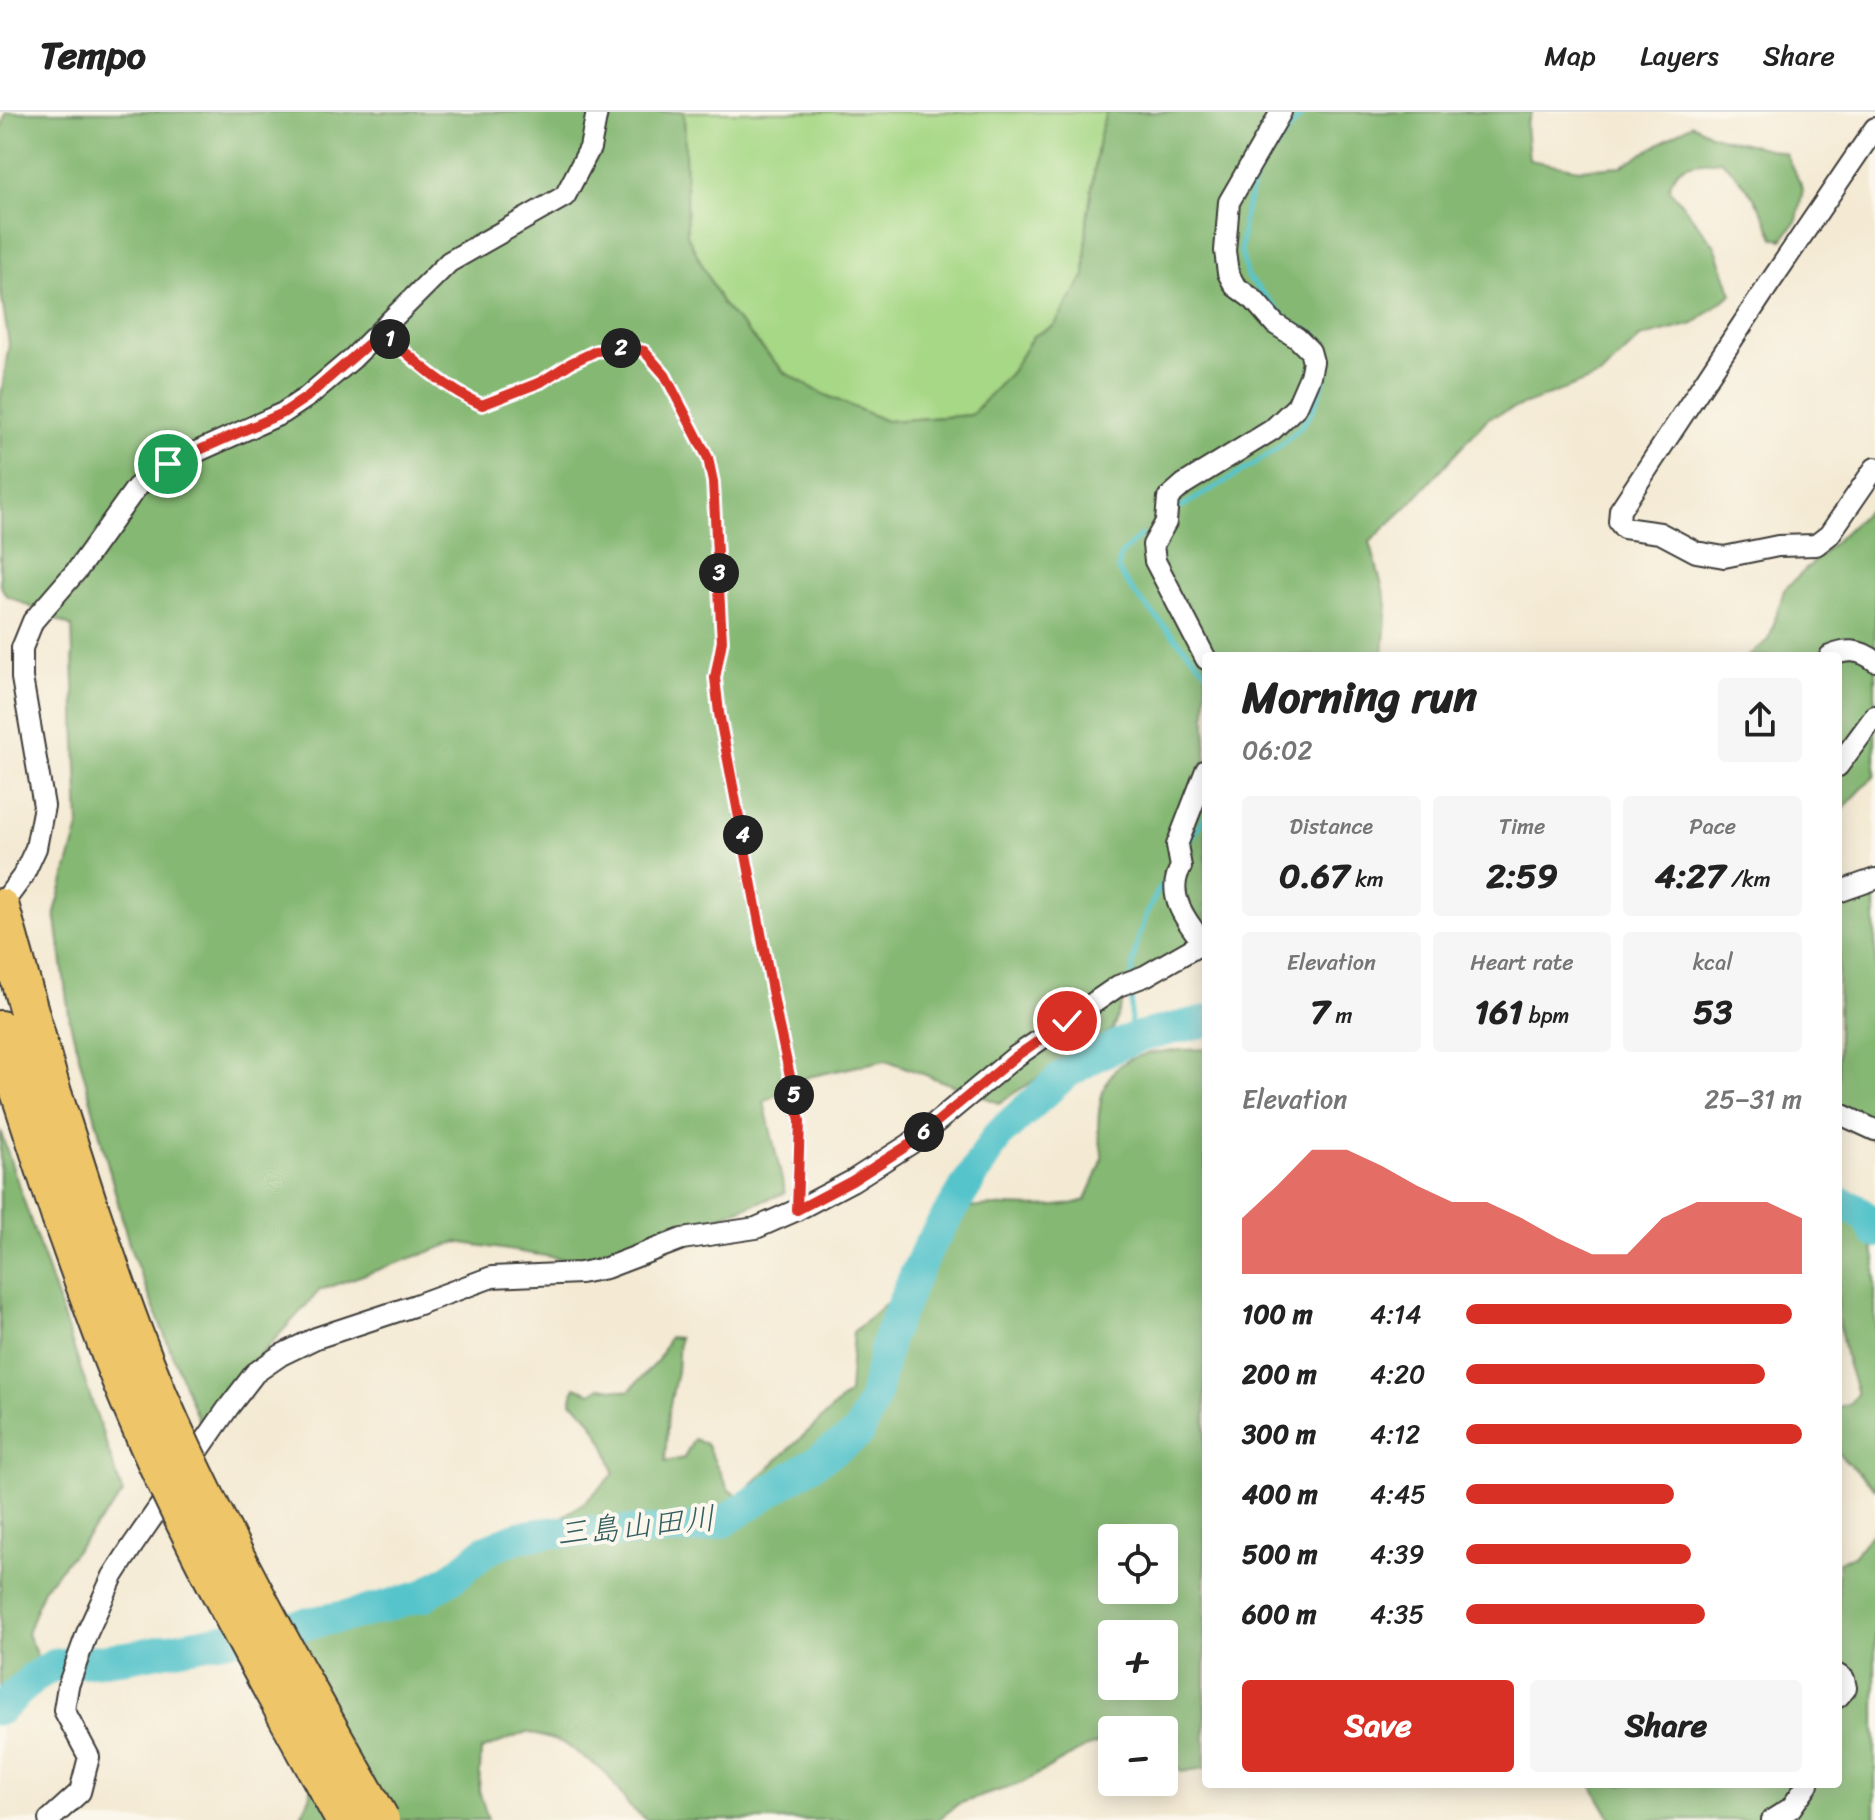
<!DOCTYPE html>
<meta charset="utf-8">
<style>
:root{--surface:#fff;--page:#f6f6f6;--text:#222;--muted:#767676;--line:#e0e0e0;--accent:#d93025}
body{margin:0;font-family:Sriracha,"Klee One",sans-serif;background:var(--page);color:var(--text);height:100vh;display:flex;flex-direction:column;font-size:30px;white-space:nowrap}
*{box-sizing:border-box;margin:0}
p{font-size:26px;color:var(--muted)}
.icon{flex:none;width:44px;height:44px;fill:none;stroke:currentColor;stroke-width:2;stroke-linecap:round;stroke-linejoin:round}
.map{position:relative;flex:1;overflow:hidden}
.drawer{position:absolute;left:1202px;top:540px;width:640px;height:1136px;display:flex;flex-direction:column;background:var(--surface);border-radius:8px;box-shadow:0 4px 20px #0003}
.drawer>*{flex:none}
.fabs{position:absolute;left:1098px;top:1412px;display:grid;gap:16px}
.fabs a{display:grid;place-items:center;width:80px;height:80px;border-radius:8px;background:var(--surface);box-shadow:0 4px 20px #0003;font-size:40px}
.pin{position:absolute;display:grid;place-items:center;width:68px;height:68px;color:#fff;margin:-34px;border:4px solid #fff;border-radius:50%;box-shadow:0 2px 8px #0007}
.km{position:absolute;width:40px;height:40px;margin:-20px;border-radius:50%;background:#222;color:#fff;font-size:22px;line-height:40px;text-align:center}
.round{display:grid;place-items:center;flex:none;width:84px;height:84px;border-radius:8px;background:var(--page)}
.head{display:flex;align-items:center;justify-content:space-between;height:136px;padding:0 40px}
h1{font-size:44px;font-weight:800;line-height:60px}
.figures{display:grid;grid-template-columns:repeat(3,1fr);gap:12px;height:136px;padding:8px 40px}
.figures div{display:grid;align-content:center;border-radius:8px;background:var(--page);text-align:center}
.figures b{font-size:34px;font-weight:800}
.figures small{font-size:22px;font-weight:400}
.figures p{font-size:22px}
.chart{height:224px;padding:16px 40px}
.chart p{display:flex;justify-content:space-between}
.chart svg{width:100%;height:144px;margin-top:8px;fill:var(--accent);opacity:.7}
.primary-button{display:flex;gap:16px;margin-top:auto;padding:16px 40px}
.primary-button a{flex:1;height:92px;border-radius:8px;background:var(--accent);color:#fff;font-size:32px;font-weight:800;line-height:92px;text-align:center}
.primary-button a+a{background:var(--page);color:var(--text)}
ul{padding:0 40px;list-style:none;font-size:26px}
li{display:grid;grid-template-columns:128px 96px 1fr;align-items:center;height:60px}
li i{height:20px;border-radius:10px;background:var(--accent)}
header{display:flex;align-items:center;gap:48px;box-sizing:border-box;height:112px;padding:0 40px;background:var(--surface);border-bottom:2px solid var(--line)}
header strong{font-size:38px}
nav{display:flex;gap:44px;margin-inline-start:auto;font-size:28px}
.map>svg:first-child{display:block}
</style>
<header>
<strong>Tempo</strong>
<nav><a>Map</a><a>Layers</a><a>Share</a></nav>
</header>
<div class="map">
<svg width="1875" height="1708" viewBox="0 0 1875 1708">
<rect width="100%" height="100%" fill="#fbf7ec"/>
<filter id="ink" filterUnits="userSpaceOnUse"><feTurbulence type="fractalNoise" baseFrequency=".0125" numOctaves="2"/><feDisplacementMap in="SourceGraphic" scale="16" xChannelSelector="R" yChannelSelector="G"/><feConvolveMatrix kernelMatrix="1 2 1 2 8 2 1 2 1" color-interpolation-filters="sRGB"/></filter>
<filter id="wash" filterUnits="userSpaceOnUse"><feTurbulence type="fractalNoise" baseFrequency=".006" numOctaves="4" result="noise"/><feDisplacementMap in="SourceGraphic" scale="32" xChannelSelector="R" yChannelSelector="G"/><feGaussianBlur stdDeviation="1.8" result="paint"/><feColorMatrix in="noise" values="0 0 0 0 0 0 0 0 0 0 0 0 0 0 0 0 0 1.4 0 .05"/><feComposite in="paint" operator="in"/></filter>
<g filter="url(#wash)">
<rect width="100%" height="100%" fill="#f4ead4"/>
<path fill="#a7d886" stroke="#627a51" stroke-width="2" d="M684,0h422l-7,27 -12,82 -2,55 -31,50 -21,10 -22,36 -40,43 -85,6 -63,-27 -39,-22 -62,-68 -35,-69z"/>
<path fill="#85b873" stroke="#506a48" stroke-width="2" fill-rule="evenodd" d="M6,0h678l3,123 35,69 62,68 39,22 63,27 85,-6 40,-43 22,-36 21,-10 31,-50 2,-55 12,-82 7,-27h426l-6,13 3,35 51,9 42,-3 70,-42 20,11 73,18 18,36 -6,31 -15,20 -8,-2c-12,-32 -28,-55 -53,-78 -26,3 -45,0 -52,28l46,58 17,48 -39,30 -53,14 -40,38 -112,42 -81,89 -37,35 17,62 -4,52h-177v299l-81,40 -12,34 -114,74 -113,-43 -78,17 -44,25 21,91 -195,70 -133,-21 -137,48 -121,132 -69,-174 -60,-226 -15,-110 24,-85 -7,-200 -66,-32 -6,-10v-183l9,-58 -9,-57v-152z
M1875,396v267l-37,39v-158h-90l21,-16 15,-50 82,-78z
M1838,777l17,11 20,-7v249l-37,-25z
M1206,937l-1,719 -24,4 -17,-28v-14h-8l-4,-5 -13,5h-27v9l-27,9 -63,35 -64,21 -20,16h-291l-17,-13 -24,-34 -43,-30 -36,-11 -46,18 -2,40 9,30h-189l11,-23 15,-101 -19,-37 -1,-21 19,-5 22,-2 37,-22 99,-42 102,-64 30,-29c-3,-21 -24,-63 -43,-72l4,-15 16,6 9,-6 29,4 29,-31 11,-23 10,1 -2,33 -9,43 -3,48 19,-4 10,-19 12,5 23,46 10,6 110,-103 4,-61 76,-66 33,-56c40,-10 85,4 124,-10 4,-13 14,-28 16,-41 1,-10 -4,-22 -4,-32 2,-78 44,-75 108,-78zM1112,1426h52v52h-52zM1112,1522h52v52h-52z
M0,1018l123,364 -80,95 -16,45 12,26 -39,40z
M1838,1095l30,17 7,36v229l-37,-36v-46l12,-4 7,-9 -11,-35 -8,-42z
M1875,1417v291h-263l-21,-36h247v-222l15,-6z"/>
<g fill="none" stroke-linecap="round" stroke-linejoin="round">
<path stroke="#57c4cb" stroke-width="5" d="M1180,396c42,-27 96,-49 127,-89 12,-17 20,-44 22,-64l-13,-20 -28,-14 -41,-45 -6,-25 2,-30 14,-50 47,-59
M1141,423l-21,21 -2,14 17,24 71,77
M1184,740l22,-37
M1132,864c2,-36 17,-73 37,-103
M1130,928l2,-54"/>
<path stroke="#57c4cb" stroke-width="32" d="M1838,1090c19,6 28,13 37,30
M0,1597l34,-32 20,-12 73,-8 162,-30 72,-14 62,-17 33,-21 30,-25 32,-13 36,-5 101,-1 43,-3 25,-6 135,-88 16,-35 14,-61 27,-63 15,-31 68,-109 67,-61 32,-19 37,-17 72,-17"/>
</g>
</g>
<g filter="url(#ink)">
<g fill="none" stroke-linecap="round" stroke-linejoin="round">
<defs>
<path id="lane" d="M382,220c31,27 61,55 100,73l59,-23 30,-19 25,-12 33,-3 15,3 21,24 43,83 5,24 9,159 -7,37 4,35 59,309 22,99 -3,89"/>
<path id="street" d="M1875,16l-106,156 -149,226 -1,12 5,6 36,5 36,19 28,5 54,-11 38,-1 13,-10 46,-67
M1830,544c17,-7 30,-7 45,5
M1206,547l-51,-98 -2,-16 13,-23 2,-24 16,-14 88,-54 25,-24 13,-30 3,-14 -3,-11 -13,-13 -22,-14 -21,-24 -19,-14 -7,-13 -3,-22 4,-49 52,-90
M1838,654l37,-50
M1838,780l37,-13
M0,795l23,-31 13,-28 8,-42 -22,-128v-30l11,-27 45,-52 58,-81 20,-18 127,-57 24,-16 46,-39 96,-96 116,-66 25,-48 7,-36
M1202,829c-16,-20 -37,-47 -21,-74l-4,-22 29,-75
M1838,1001l37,17
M1838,1563l6,4 2,9 -8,9
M49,1708l31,-28 9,-35 -25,-47 4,-24 19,-53 26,-57 20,-31 95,-137 27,-35 26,-18 35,-17 100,-33 76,-28 88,-4 26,-5 76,-29 74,-11 41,-18 55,-29 58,-37 105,-87 103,-71 27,-10 61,-35
M1772,1708l19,-12 17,-24"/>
<path id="highway" d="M0,796l51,182 38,118
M0,918l61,187"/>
</defs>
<use href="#lane" stroke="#3c3b38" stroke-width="14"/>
<use href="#street" stroke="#3c3b38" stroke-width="24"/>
<use href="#highway" stroke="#3c3b38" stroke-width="42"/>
<use href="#lane" stroke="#fff" stroke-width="10"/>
<use href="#street" stroke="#fff" stroke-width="20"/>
<use href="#highway" stroke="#eec569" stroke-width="38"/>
<defs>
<path id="highway-bridge" d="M89,1096c28,82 56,164 94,243 59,126 128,248 197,369
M61,1105c18,50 35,99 54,148 63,158 148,307 230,455"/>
</defs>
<use href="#highway-bridge" stroke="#3c3b38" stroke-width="42" stroke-linecap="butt"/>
<use href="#highway-bridge" stroke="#eec569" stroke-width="38"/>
</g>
</g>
<g fill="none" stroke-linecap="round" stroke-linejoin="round" filter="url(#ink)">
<defs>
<path id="route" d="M168,352l115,-51 24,-16 75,-65c31,27 61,55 100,73l59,-23 30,-19 25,-12 33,-3 15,3 21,24 43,83 5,24 9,159 -7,37 4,35 59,309 22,99 -3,89 55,-29 58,-37 105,-87 52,-36"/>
</defs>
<use href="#route" stroke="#fff" stroke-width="16"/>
<use href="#route" stroke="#d93025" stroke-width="10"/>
</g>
<g text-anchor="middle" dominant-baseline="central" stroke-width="8" stroke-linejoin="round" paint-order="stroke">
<g font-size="32" font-style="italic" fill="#345f62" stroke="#fbf7ec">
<text transform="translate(636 1414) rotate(-6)">三島山田川</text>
</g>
</g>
</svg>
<div class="fabs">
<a><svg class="icon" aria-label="locate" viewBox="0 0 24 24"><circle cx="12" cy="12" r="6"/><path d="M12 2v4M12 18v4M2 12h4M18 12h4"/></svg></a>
<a>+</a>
<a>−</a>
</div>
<div class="pin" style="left:168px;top:352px;background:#1e9e55"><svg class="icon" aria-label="arrive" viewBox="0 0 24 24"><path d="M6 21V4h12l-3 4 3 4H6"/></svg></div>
<div class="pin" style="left:1067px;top:909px;background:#d93025"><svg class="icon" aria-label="check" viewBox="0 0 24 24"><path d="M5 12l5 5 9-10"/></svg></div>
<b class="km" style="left:390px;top:227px">1</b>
<b class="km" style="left:621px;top:236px">2</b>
<b class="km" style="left:719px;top:461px">3</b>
<b class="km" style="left:743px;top:723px">4</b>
<b class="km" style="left:794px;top:983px">5</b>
<b class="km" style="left:924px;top:1020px">6</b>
<section class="drawer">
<div class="head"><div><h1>Morning run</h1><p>06:02</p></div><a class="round"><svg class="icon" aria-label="share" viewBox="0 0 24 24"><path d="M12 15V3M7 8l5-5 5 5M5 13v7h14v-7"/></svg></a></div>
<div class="figures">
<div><p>Distance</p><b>0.67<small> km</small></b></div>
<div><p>Time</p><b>2:59</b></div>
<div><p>Pace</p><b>4:27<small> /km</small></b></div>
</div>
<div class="figures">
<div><p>Elevation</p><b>7<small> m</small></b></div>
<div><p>Heart rate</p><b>161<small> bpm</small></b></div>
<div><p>kcal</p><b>53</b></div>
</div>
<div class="chart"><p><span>Elevation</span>25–31 m</p>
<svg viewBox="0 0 160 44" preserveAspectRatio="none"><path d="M0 44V27L10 17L20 6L30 6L40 11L50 17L60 22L70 22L80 27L90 33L100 38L110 38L120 27L130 22L140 22L150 22L160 27V44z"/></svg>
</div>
<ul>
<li><b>100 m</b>4:14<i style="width:97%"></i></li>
<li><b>200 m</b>4:20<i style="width:89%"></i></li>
<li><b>300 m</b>4:12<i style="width:100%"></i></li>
<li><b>400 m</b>4:45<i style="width:62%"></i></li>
<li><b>500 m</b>4:39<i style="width:67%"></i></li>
<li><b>600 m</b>4:35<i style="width:71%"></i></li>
</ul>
<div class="primary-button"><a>Save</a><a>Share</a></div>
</section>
</div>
